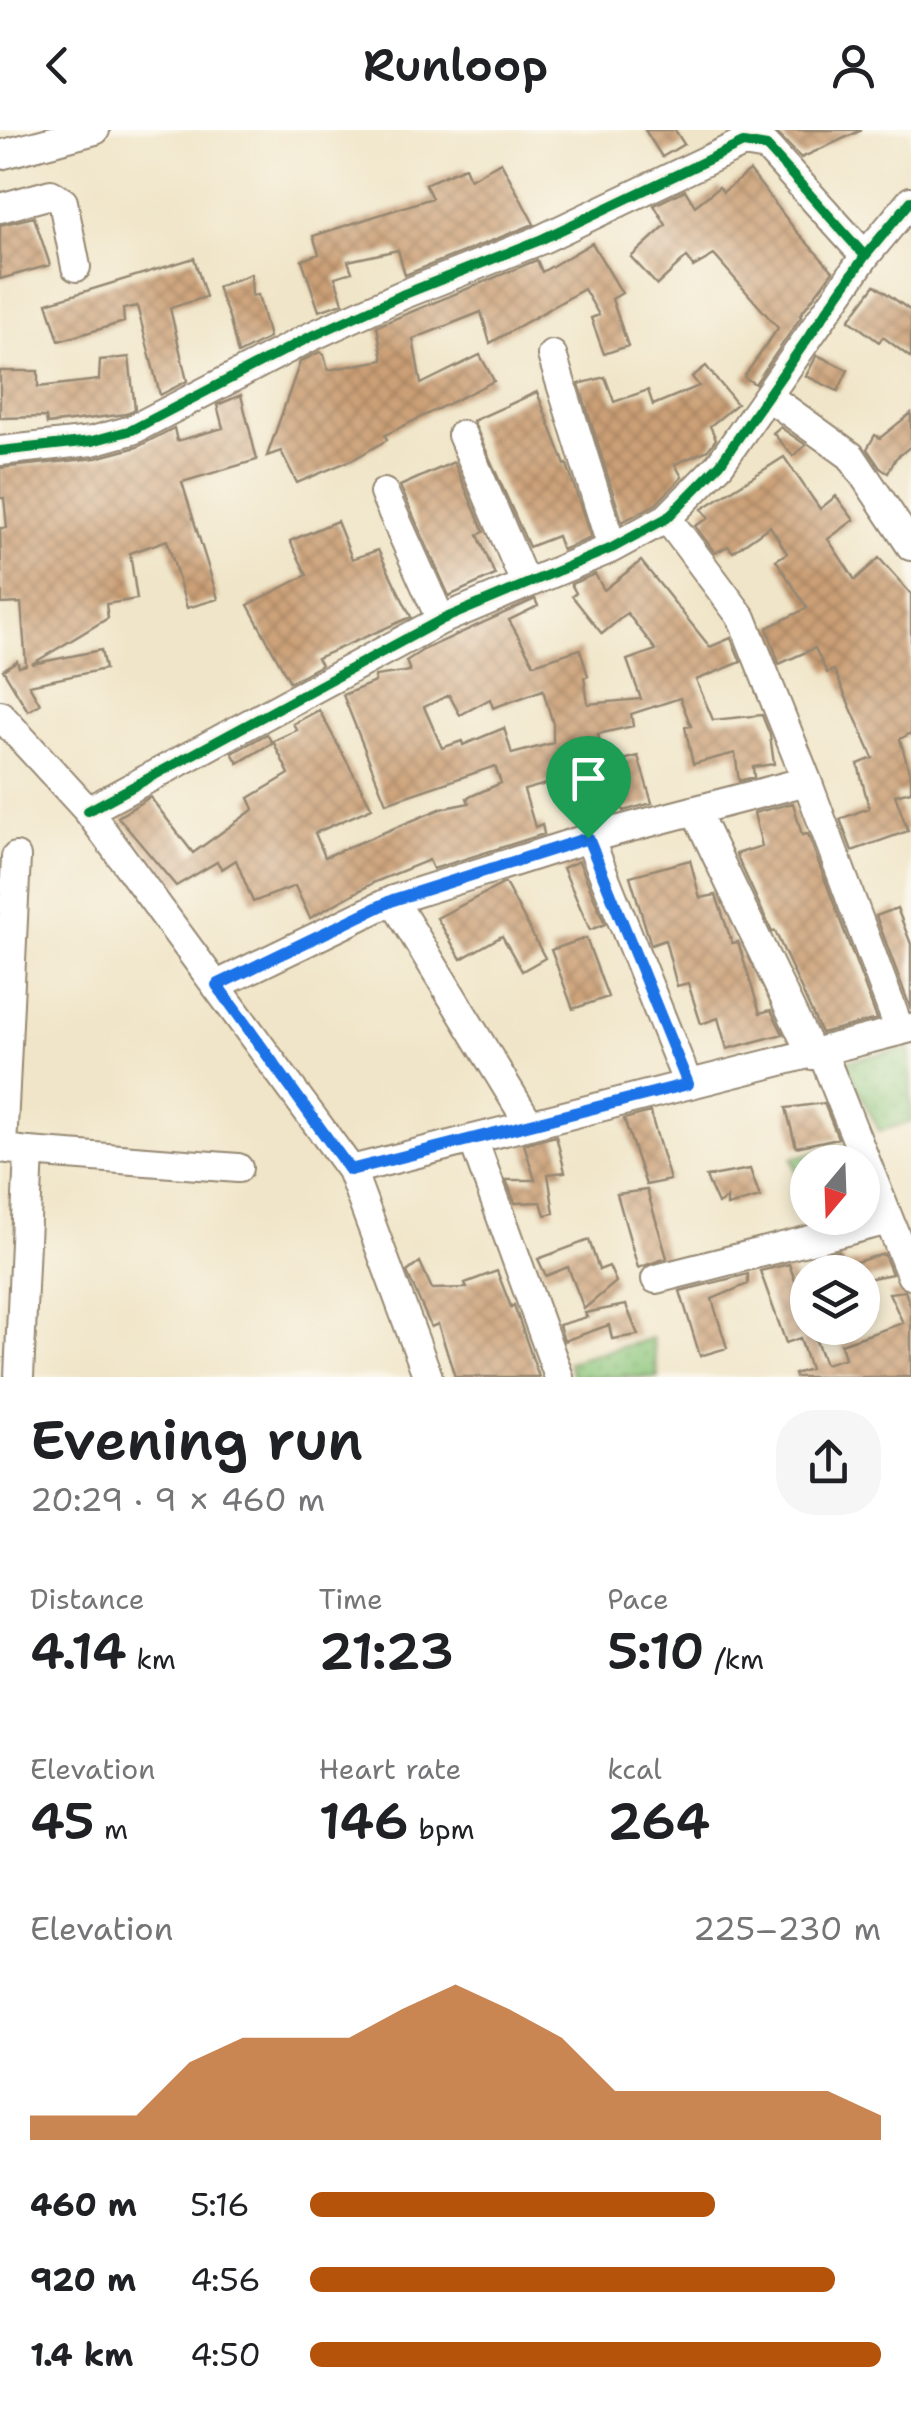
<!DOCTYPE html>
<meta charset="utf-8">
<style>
:root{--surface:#fff;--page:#f6f6f6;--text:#202124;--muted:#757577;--accent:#b45309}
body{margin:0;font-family:"Shantell Sans",sans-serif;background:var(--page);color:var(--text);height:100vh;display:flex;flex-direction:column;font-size:38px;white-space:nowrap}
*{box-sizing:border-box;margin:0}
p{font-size:32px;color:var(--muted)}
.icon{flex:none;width:55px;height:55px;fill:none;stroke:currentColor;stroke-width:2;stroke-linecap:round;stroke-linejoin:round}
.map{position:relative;height:1247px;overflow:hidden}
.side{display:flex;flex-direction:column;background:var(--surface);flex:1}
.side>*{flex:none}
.needle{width:65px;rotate:199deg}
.fabs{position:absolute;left:790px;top:1015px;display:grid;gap:20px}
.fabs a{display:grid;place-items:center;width:90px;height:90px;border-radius:50%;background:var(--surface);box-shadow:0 5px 15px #0003;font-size:50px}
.pin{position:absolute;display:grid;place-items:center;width:85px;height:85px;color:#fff;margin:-102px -42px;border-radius:50% 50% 50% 0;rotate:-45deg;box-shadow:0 0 10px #0007}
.pin .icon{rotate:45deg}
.round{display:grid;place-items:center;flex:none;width:105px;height:105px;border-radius:40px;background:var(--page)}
.summary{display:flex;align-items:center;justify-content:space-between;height:170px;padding:0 30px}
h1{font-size:55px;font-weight:600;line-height:75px}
.figures{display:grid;grid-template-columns:repeat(3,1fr);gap:15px;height:170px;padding:10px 30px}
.figures div{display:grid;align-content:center}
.figures b{font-size:50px;font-weight:600}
.figures small{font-size:28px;font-weight:400}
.figures p{font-size:28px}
.chart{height:280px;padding:20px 30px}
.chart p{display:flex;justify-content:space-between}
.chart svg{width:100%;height:180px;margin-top:10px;fill:var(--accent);opacity:.7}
ul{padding:0 30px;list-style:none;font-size:32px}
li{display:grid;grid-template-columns:160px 120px 1fr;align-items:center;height:75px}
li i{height:25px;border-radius:12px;background:var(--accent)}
header{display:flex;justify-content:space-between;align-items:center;height:130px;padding:0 30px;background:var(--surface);font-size:45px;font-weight:600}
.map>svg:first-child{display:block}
</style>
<header><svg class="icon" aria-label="back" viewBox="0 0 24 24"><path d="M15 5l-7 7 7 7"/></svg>Runloop<svg class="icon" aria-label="person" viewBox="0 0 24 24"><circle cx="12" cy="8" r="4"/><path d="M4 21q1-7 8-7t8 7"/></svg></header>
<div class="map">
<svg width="911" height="1247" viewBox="0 0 911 1247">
<defs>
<pattern id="grass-dots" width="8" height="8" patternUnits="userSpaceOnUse" patternTransform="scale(2.5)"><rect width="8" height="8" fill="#8bc67b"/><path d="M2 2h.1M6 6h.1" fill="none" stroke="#73a164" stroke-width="1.8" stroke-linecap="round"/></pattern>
<pattern id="building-cross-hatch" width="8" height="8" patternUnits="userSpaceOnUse" patternTransform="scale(2.5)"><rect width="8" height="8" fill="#cca077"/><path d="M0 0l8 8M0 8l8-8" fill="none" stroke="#a78361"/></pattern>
</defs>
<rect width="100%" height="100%" fill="#fbf7ec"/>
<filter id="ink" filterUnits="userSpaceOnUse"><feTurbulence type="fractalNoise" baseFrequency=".01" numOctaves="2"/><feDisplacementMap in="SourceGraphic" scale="20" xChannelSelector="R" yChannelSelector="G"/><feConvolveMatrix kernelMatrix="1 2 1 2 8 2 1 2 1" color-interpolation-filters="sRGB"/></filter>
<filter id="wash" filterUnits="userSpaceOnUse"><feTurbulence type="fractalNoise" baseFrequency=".0048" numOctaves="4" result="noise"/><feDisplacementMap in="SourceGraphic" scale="40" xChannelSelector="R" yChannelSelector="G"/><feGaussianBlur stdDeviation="2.25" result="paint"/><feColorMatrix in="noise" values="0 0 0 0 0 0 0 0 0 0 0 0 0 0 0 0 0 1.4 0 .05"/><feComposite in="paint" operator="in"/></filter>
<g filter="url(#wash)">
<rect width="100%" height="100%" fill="#f0e5c8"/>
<path fill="url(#grass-dots)" stroke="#63784c" stroke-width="2.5" d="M910,918l1,74 -32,9 -34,-70z
M849,1014l5,18h-46l-1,51 -15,-55z
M652,1208l6,39h-85l-5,-15z"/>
<g id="blocks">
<path fill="url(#building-cross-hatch)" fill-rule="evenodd" d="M645,0h30l9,14 -22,13z
M783,0h79l-61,28 -24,-25z
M501,32l33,62 -129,51 -7,-25 -50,11 4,11 -17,5 8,26 -24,8 -17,-51 17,-6 -6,-18 119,-38 -7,-14 40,-17 5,12z
M750,41l46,60 37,40 -33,44 1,2 -46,67 -11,-7 34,-49 -64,-73 -21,12 -6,-10 -30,28 -26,-28 35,-32 -12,-20 31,-15 10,16 24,-19 4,5z
M34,87l16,48 -50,14v-54z
M592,113l30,50 -10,6 16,47 -24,8 -13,-36 8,-3 -15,-26 -94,54 -9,-31 -68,27 8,45 59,-29 14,26 -109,54 2,5 -33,19 -57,24 -16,-32 -14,5 33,-94 20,-10 4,3 4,15 55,-10 -6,-34 160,-66 5,12z
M194,128l12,39 -36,11 17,73 -27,14 -23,-89 -14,3 1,13 -65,19 -12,-38z
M251,144l1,22 6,-1 11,43 -31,16 -9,-37 -12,-30z
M875,155l36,26v47l-28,-21 -4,5 -30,-22z
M817,225l31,15 -10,21 -32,-15z
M129,227l6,52 -9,5 -79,10 -1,-7 -46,1v-47h38v16l61,-7 1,-20z
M706,236l31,38 -27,22 6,13 -8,11 -33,14 7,13 -26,27 -34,18 -43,-138 26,-7 9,25 34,-12 5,15 46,-19 -7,-9z
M537,262l28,73 2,-1 24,74 -29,12 -5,-14 -28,11 -56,-126z
M241,265l16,65 -75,22 36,117 -31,9 -20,-68 -37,13 7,46 -31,5 2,14 -76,46 69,-14 4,19 -76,16 11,19 -12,7 -25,-41 14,-9 2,6 7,-2 -5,-62 -19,1 -2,-76h7l-3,-30h-4v-30l96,-10 41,-11 37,-19 3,13 46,-13 -6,-23z
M911,283v33l-15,12 -8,15 -8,-5 -13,-19 8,-14 5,3z
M780,297l26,18 -13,11 -20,-23z
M784,327l36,52 16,-13 18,24 -26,19 27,41 24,-22 32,36v139l-11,6 11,39v13l-16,4 13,36 -56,20 -12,-32 29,-11 -11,-44 15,-6 -39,-88 -7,3 -12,-25 -36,16 -12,-36 40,-20 -31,-48 11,-7 -17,-27 -37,26 -5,-6 -13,7 -20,-27 14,-8 -7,-9z
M454,332l30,70 -6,3 17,40 -46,21 -49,-110z
M337,391l15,38 26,-9 33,67 -94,41 4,7 -31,17 -42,-77 59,-30 -17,-34z
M641,431l69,86 21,-9 10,24 -45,18 17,40 49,-5 8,20 4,29 -21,3 1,10 -15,4 -4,-28 -42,11 -8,-37 6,-1 -11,-28 -49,16 2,12 -35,8 7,31 33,-9 14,47 -29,8 -1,-5 -43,9 -8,-38 -47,13 11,37 7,-3 2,10 -111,35 -4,-9 -54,22 -65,36 -15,-32 -42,16 -17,-42 -14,9 -5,-7 -41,24 -58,-69 32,-20 43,56 61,-44 -5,-11 40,-24 -16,-33 24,-11 -4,-6 26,-14 53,98 -57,25 10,24 115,-48 29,-6 -2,-5 34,-15 -6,-17 -109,37 -43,-108 32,-13v-6l35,-5 -4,-10 17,-11 112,-51 3,7 -29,14 25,44 46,-15 8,27 -4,1 4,27 53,-5 -14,-39 29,-10 -29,-37 -25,21 -30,-38 4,-3 -5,-9 24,-10 9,16zM543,560l10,34v19l-41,11 -8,-26 -41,17 -1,-4 -20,7 -18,-41 25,-12 11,20 30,-16 3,9z
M267,604l5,9 -34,20 -6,-10z
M793,673l9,32 6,-1 69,185 -56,14 -46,-102 -3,1 -36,-78 26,-8 -8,-33z
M690,730l10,38 16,-3 16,48 6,-1 22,71 11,-3 12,24 -56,15 -9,-31 -17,6 -13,-41 -11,3 -12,-46 -14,5 -21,-69z
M579,731l26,63 -15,6 -27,-62z
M505,753l40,75 -23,13 -20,-35 -41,23 -24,-41z
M897,778l14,36v66l-35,-94z
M586,808l22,59 -35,12 -22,-59z
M824,973l14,35 -42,9 -10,-39z
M650,982l20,68 -24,5 -22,-66z
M556,1006l9,36 -17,2 6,39 -9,2 -4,-13 -26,1 -9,-23h29l-11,-36z
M750,1039l10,28 -33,9v-8l-9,6 -12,-27z
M647,1060l20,68 -29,10 -21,-74z
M589,1110l10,30 10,-4 7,16 -32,27 -16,-42 -22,9 -8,-17z
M839,1121l6,14 39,-11 8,20 -30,6v-8h-42l-4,-15z
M420,1132l12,27 35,-1 -2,-5 32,-12 14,36 3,-2 25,72h-84l-17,-53 -7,3 -24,-55z
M789,1134l19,52v12h3l14,36 20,-6 -4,-14 62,-21 -14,-30 16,-2 6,16v70h-116l-1,-3 16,-5 -10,-31 -14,5 -26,-72z
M748,1144v10l-36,15 15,49 -27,8 -20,-65z
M626,1175l12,30 -26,4 -3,-14 -45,16 -5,-16 28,-8 -2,-4z"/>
</g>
</g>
<g filter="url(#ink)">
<use href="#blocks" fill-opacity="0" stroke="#968873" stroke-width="2.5"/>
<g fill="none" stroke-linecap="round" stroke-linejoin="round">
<defs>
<path id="minor" d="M0,25l95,-25
M0,78l51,-14 12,8 13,65
M552,225l60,193
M769,267l82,59 60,90
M462,305l63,148
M0,321l92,-10 40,-11 176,-92 94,-43 138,-55 203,-97 24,4 98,109
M384,363l57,127
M667,388l75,100 65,163 93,250
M0,585l88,96 263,359 77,207
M695,680l117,245
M88,681l353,-191 171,-72 55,-30 53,-54 145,-208 46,-55
M589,708l99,246
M393,770l137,225
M217,855l176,-85 196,-62 218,-57
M822,922l89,223
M473,1009l86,238
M0,1018l29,4 -10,225
M2,1018l14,-291
M29,1022l209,16
M351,1040l560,-142
M656,1149l233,-59"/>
</defs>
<use href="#minor" stroke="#968873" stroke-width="32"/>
<use href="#minor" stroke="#fff" stroke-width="28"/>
<defs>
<path id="cycleway" d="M0,321l92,-10 40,-11 176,-92 94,-43 138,-55 203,-97 24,4 98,109
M88,681l353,-191 171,-72 55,-30 53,-54 145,-208 46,-55"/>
</defs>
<use href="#cycleway" stroke="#fbf7ec" stroke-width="16"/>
<use href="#cycleway" stroke="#00873e" stroke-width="10"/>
</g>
</g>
<g fill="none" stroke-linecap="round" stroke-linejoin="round" filter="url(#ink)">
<defs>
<path id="route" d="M588,708l100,246 -338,86 -133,-185 176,-85z"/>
</defs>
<use href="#route" stroke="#fff" stroke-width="20"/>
<use href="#route" stroke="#1a73e8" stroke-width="12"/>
</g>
</svg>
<div class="fabs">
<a><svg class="needle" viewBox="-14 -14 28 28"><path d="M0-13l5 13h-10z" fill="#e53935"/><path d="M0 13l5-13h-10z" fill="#757577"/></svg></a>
<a><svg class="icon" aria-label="layers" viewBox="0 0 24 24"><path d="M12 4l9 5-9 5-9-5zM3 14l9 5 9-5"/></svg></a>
</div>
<div class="pin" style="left:588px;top:708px;background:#1e9e55"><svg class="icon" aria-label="arrive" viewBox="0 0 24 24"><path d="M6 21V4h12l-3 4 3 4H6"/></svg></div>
</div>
<section class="side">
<div class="summary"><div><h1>Evening run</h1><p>20:29 · 9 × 460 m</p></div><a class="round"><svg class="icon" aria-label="share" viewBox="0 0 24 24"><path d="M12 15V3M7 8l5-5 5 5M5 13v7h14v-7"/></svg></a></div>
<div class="figures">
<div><p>Distance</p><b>4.14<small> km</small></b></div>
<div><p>Time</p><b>21:23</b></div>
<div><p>Pace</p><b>5:10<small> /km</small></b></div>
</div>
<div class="figures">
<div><p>Elevation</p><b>45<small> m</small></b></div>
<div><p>Heart rate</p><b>146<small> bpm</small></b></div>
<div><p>kcal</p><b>264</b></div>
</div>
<div class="chart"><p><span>Elevation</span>225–230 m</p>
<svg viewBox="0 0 160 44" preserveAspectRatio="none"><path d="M0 44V38L10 38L20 38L30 25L40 19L50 19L60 19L70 12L80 6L90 12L100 19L110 32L120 32L130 32L140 32L150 32L160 38V44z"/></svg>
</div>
<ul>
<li><b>460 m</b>5:16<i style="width:71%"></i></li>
<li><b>920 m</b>4:56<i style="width:92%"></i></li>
<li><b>1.4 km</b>4:50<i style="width:100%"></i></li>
</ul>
</section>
